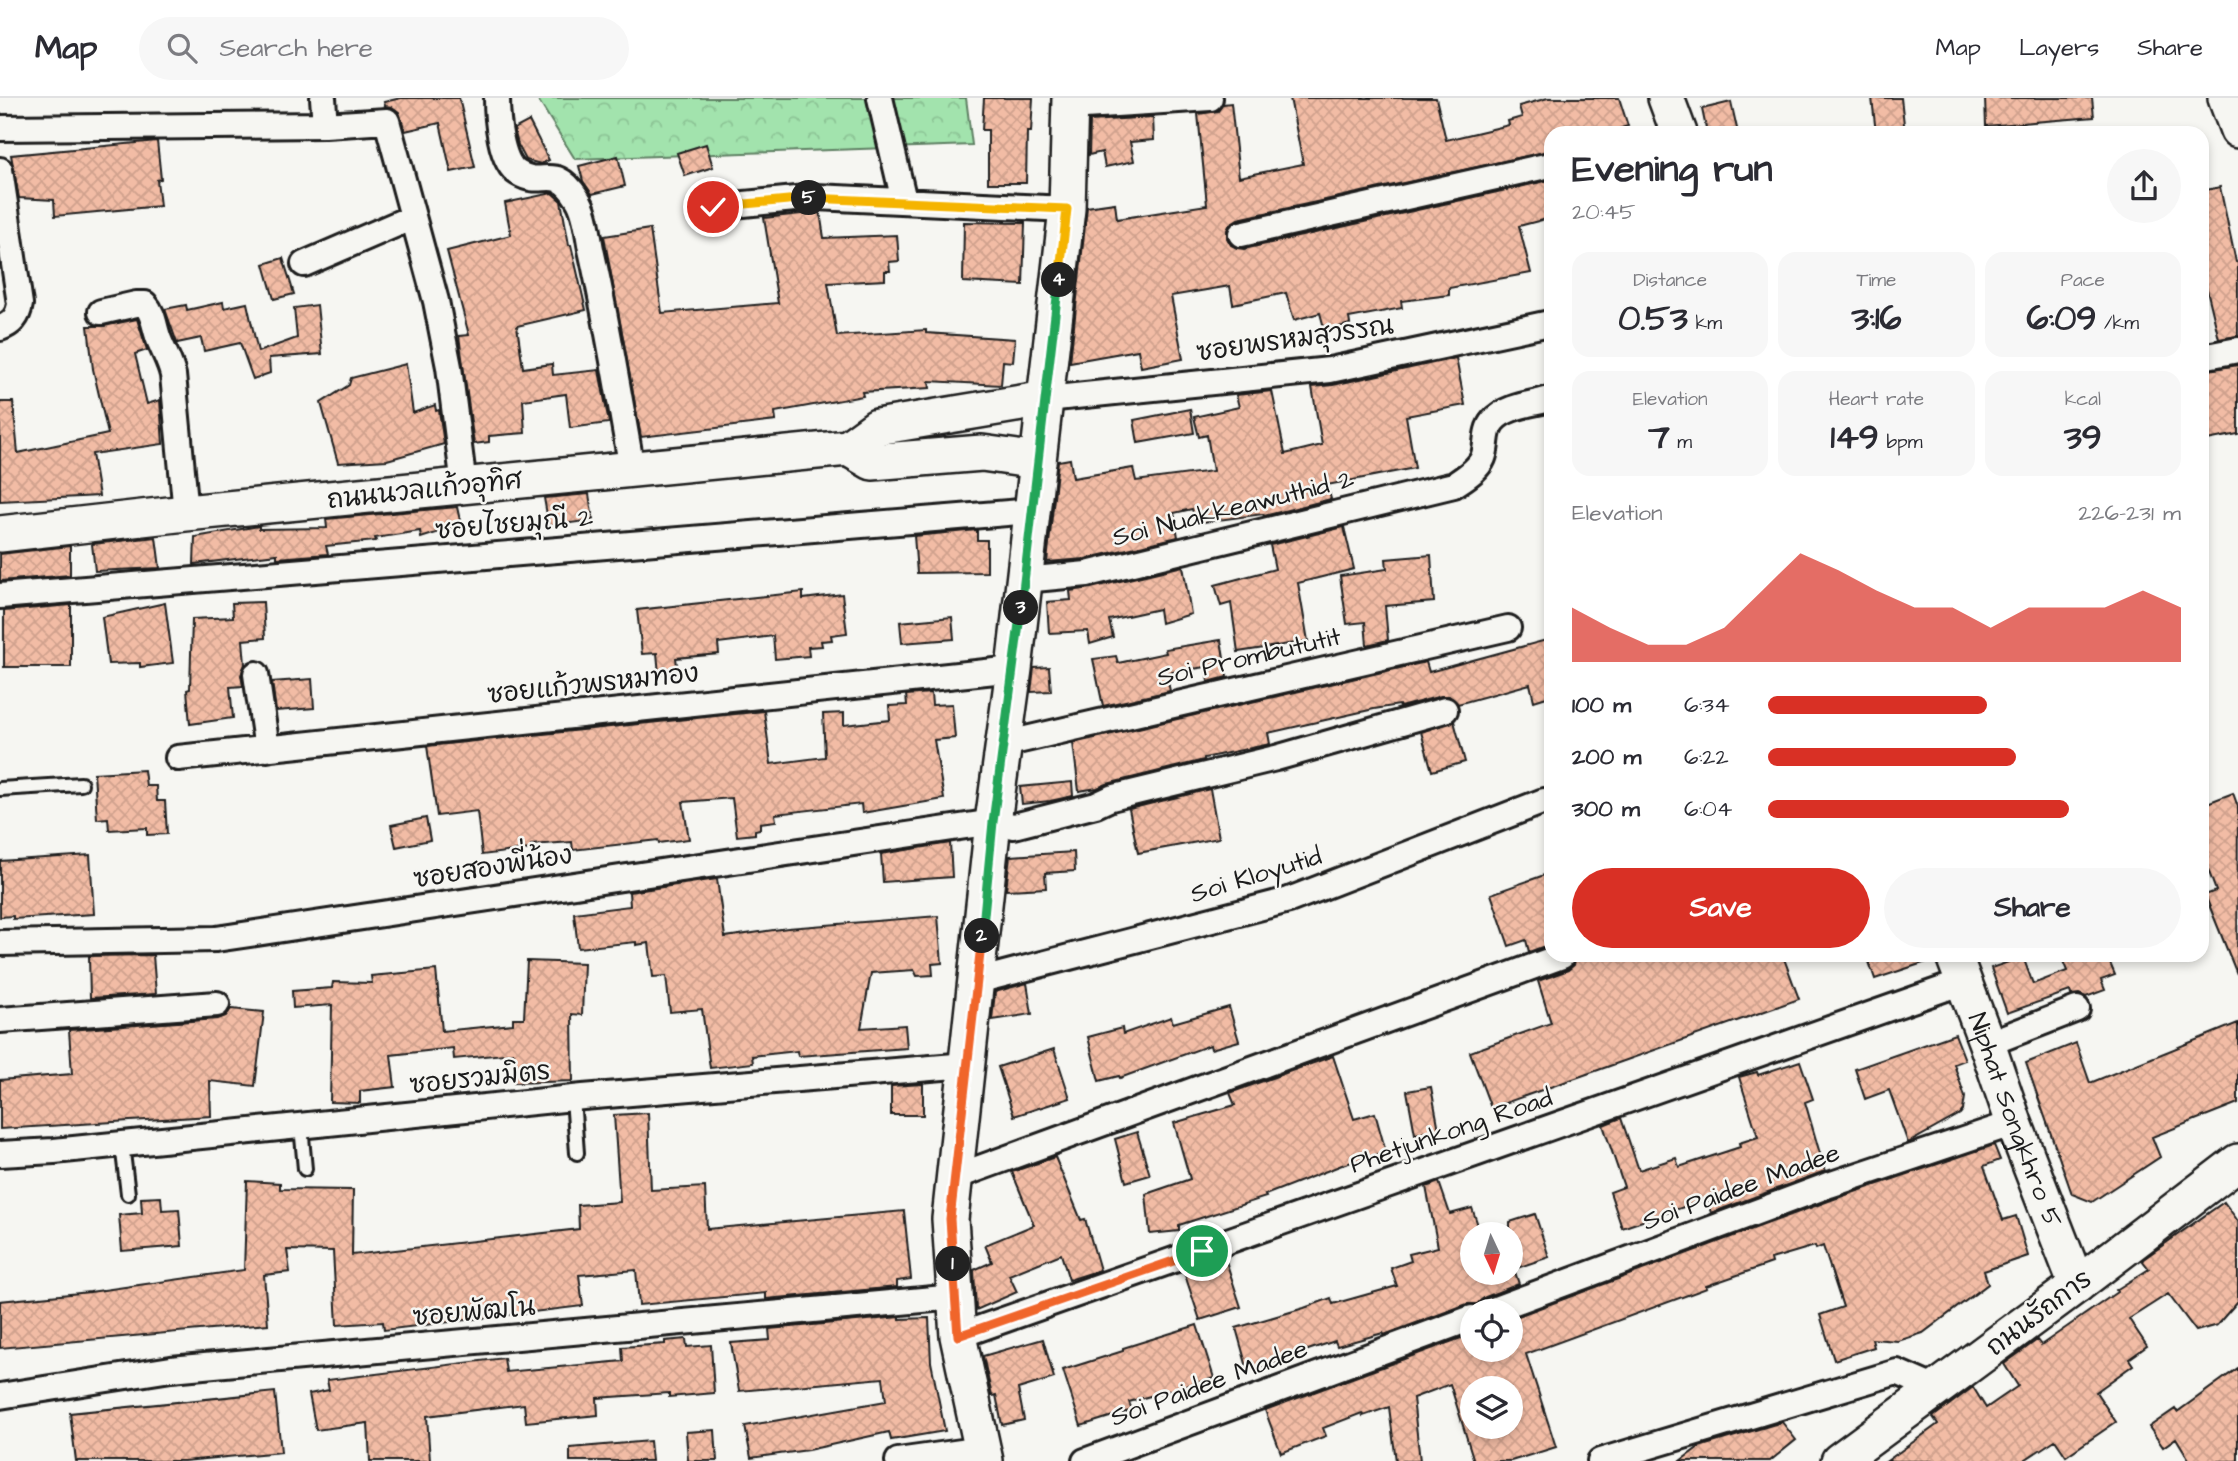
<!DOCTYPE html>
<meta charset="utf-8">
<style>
:root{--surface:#fff;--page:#f7f7f7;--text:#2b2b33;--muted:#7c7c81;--line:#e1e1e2;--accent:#d93025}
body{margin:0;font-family:"Architects Daughter","Playpen Sans Thai",sans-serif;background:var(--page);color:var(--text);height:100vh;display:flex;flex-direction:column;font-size:26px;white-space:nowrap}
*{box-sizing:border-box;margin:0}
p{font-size:23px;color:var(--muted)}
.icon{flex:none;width:38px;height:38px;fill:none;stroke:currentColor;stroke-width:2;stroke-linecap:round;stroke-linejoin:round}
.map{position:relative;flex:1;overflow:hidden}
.details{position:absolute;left:1544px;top:28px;width:665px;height:836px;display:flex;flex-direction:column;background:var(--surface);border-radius:21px;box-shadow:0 4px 10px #0003}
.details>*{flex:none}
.needle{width:46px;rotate:176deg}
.controls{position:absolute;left:1460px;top:1124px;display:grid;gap:14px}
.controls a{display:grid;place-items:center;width:63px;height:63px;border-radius:50%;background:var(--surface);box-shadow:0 4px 10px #0003;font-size:35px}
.pin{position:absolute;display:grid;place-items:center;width:60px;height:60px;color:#fff;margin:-30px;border:4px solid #fff;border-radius:50%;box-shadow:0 2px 7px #0007}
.km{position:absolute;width:35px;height:35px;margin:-18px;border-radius:50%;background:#222;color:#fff;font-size:19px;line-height:35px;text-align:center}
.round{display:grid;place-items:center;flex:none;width:74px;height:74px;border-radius:37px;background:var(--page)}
.summary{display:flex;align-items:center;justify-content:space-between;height:119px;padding:0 28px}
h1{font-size:38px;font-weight:800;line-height:52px}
.metrics{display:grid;grid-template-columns:repeat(3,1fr);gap:10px;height:119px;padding:7px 28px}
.metrics div{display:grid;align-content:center;border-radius:18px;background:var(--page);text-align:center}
.metrics b{font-size:35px;font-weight:800}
.metrics small{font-size:19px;font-weight:400}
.metrics p{font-size:19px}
.chart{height:196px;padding:14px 28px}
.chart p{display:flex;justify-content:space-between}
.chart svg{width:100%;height:126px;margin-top:7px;fill:var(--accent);opacity:.7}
.action{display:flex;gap:14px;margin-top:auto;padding:14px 28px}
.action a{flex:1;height:80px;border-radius:42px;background:var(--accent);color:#fff;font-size:28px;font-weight:800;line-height:80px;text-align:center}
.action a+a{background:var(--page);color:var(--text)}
ul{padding:0 28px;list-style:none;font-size:23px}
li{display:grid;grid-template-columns:112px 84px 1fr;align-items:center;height:52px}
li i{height:18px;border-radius:9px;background:var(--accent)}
header{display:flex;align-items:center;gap:42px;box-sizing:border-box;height:98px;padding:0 35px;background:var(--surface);border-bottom:2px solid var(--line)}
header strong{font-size:33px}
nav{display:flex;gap:38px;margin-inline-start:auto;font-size:24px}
.search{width:490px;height:63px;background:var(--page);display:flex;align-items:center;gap:18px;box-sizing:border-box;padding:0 24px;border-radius:38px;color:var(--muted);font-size:26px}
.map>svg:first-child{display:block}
</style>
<header>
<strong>Map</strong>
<div class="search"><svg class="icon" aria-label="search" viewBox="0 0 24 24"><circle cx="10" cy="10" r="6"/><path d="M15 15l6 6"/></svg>Search here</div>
<nav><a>Map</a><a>Layers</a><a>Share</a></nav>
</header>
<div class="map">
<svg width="2238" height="1363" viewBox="0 0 2238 1363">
<defs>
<pattern id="park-crowns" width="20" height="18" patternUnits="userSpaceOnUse" patternTransform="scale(1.75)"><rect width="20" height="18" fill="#a2e3ad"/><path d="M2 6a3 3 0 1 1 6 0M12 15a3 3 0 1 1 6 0" fill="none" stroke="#8bc294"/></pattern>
<pattern id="building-cross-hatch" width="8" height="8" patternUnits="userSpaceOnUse" patternTransform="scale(1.75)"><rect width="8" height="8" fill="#f2bca5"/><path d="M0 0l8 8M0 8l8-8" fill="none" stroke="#cfa18d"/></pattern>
</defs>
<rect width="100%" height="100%" fill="#f6f6f2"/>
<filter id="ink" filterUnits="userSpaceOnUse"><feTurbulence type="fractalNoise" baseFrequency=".0143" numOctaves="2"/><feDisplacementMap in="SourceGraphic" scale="14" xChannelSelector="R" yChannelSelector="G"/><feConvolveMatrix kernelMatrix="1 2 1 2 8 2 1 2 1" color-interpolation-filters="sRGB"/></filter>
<g filter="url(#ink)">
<path fill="url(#park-crowns)" stroke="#5f8064" stroke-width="2" d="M537,0h429l6,47 -397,14z"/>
<path fill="url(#building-cross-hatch)" stroke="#1c1c1c" stroke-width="2" fill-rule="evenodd" d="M401,0h58l16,69 -24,5 -11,-49 -35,8 -6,-19 -7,-5 -7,-1 -1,-4z
M984,0h49l-2,34h-4l-1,51h-38v-53h-6z
M1290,0h146l10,42 63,-15 -1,-4 14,-4 -3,-11 29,-8h71l9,28 -22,7h-56v18l-312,68 -8,5 -3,6v8l4,7 6,3 7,1 306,-69v38l-31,8 12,47 -82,15v7l-48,6 1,7 -53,10 1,6 -25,7 -5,-18 -26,7 -8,-27 -53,11 -3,-18 -59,10 12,63 -42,8 -3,-17 -68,12 17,-155 28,-4 2,16 90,-14 -9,-91 20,-3 5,-7 8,-1 8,74 64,-13z
M1872,0h29l4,35h-29z
M1985,0h107l2,19 -108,9z
M1731,4l7,31h-31l-5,-24z
M1153,19l1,23 -24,2 4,19 -29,6 -3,-15 -13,3 1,-34z
M529,23l20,39 -8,4 -15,-4 -8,-15 -4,-16z
M157,43l4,38 -4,1 3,26 -105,10 -1,-16 -35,-2 -8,-43z
M706,46l7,23 -28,9 -8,-23z
M618,58l7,30 -33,8 -9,-13 -4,-15z
M2220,89l16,75h2v74l-19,3 -17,-70v-78z
M552,95l9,8 8,44h2l15,65 -69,16 6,42 29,-4 1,11 46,-5 10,53 -39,5 -4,-34 -43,6 2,33 -36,3v6l-15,2 -15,-108 10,-1 -22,-84 64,-16 -6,-32z
M820,114l4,26 73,-3 2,26 -10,1 1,9h-5v9l-57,3 9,53 89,-6v3l89,6 -2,23 -10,-1 -2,24 -72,-4 1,7 -68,4 1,4 -88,16 1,9 -135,16 -37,-201 46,-7 12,84 116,-10 -14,-85z
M964,124l61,1 -2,62 -60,-3z
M283,160l11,36 -20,5 -10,-35z
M223,204l1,6 23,-5 11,49 39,-14 -3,-30 23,-3 5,49 -53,4 1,15 -17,6 -13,-36 -36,8 -3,-13 -24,5 -12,-34 21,-4 1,5z
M137,221l10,31 -12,4 12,50 13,-4 3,44 -71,10 7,42 -99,5v-99h13l5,51 90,-19 -15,-65 -5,-43h16z
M1456,260l9,47 -59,11 9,52 -88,17 4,14 -67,17 -1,-2 -67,9 -4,-14 -18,4 4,24 -93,22 -38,3 11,-101 12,-2 3,19 60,-10 3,13 77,-10 -6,-36 -8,2 -5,-20 45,-10 -3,-12 36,-4 13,63 37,-9 -10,-58 21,-2z
M406,266l7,49 22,-8 1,6 3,-1 5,34 -57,16 -49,3 -17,-60 28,-18 2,-7z
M2238,267v69l-36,7v-70z
M1190,311l4,24 -56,10 -4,-23z
M589,396l4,26 -44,6 -5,-28z
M457,409l4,18 -40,13 -1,-7 -45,7 1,3 -50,5 2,8 -51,4v-4l-83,10 1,-27 64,-11v3l68,-1 -1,-9z
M1344,429l10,42 -56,14 10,58 -70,11 -7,-49 -10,3 -6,-21 60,-16 -5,-24z
M977,432v10h10v32l-70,1 -3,-37z
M156,439l4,31 -65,3 -3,-27z
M70,448v29l-70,6v-27z
M1431,457l3,47 -49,4 3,34 -21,5 -2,-23 -18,2 -7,-48 47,-7 -1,-10z
M1183,468l8,48 -30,9 -2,-14 -50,11 4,17 -23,7 -2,-13 -39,2 -2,-31 24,-2 -1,-9 21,-3z
M803,494v7l39,-5 5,39 -16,2 1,5 -11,1 1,5 -14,1 1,9 -34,3 -2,-23 -55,7 1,11 -43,4 2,14 -19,2 -2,-21 -15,1 -5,-44z
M263,504l2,36 -22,2 2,24 -4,11 2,11 -13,1 3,31 -43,6 -3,-34 3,-1 2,-70 41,-2 -1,-14z
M165,505l8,60 -33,4v-4l-32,1 -6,-47z
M71,507v62h-67v-56z
M952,519l2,22 -52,4 -2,-21z
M1550,541v57l-16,5 -4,-17 -72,20 -9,-8h-8l-41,11 -1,-2 -25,4 -106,24 2,11 -66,14v2l-97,24 -10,4 -18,3 -6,-48 353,-81 3,10z
M1221,542l6,37 -19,5 -2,-15 -40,6 4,18 -67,15 -10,-47 23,-3 2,7 48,-10 -1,-4z
M1049,569l2,24 -20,1 3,-24z
M312,581l2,29 -38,3 -4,-29z
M931,595l1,12 20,-1 3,34 -21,2 10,59 -82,14 -1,-9 -86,10 1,7 -16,2v6l-5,1v4l-18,2 -5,-38 -49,4 6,37 -30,4 -1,-3 -85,10 -1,-8 -41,3v4l-49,6 -5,-44 -40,5 -10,-70 337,-35 7,53 54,-7 -2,-43 21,-1v12l46,-5 -1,-14 18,-1 -1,-10z
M1454,623l11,41 -33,9 -11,-39z
M144,672l2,16h10l1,15h8l2,33 -20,1v-7l-38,2 -1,-12 -11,1 -3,-46z
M1072,684l1,14 -23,5 -28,3 -2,-17z
M1210,691l9,49 -81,15 -9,-44z
M2233,695l5,14 -1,167 -32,-79 11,-4 -14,-38v-48z
M426,720l4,22 -34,7 -5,-22z
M950,745l2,34 -69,5 -2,-28z
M1074,754l1,19 -30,2 1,15 -40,2 4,-34z
M90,757l4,59 -81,5v-3l-13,1v-56z
M1550,775v71l-21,8 -3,-12 -17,6 -18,-52z
M717,781l8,58 63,-9 150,-12 4,47 -10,1 1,11 -16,1 -3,-6 -43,3 -10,55 44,-3 2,23 -109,8 -1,-5 -45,5 1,7 -43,5 -8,-59 -32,3 -4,-36 -13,1 -4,-34 -13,2v-3l-58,6 -4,-35 56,-7 -1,-14z
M153,857l3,39 -66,4 -1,-42z
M1576,858h207l16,43 -308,109 -21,-56 81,-29 -13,-42 30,-11 6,-5z
M1867,858h67l1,3 -60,20z
M2061,858h46l8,19 -14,5 4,10 -19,7 -7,-3 -8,1 -1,-4 -63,22 -16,-45 32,-11 10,27 34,-13z
M527,863l57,2 -2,52 -10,-1 1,67 -59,2v-30l-60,6 -1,-11 -62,7 4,32 -35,4v12l-30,-1 2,-97 -39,3 -1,-17 40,-3 1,-6 39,1 -1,-7 65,-6 6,61 71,-7v-6h11z
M1027,885l5,31 -40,6 3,-28z
M1229,909l10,34 -28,8 -1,-4 -90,33 -1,-2 -20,5 -11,-44 34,-9 1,6 48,-17 2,6z
M231,911l33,3 -9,74 -45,-5 1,35 -211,13v-49l72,-6 -3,-44 149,-11 8,-3z
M2238,925v80l-86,34 8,20 -68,45 -20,-8 -46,-131 50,-20 14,40z
M1955,936l10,26 -11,4 11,33 -2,13 -3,4 -52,29 -19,-53 -24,9 -10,-30z
M1054,951l16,49 -56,18 -16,-49z
M1333,958l21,63 21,-6 11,39 -44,13 -77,30 1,2 -87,28v6l-29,3 -4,-40 44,-15 -16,-56 61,-18 -5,-12z
M1800,963l13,38 -8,3 20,69 -114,42 -4,-14 -85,29 -12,-36 14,-5 -21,-62 18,-7 18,52 37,-12 3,9 61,-20 -1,-4 19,-6 -19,-60 18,-5 1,3z
M923,986v31h-32v-29z
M1431,989l8,43 -24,4 -8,-43z
M648,1015l3,77 54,-3 2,42 197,-18 7,68 -14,2v6l-131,12v-6l-127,12 -3,-35 -57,5 4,31 -199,24 -1,-8 -46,3 -4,-74 -46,-1 3,22 -26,3 4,49 -268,24v-47l90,-9 154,-22 3,-89 33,2v6l73,1 -1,65 227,-26 -1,-24 42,-3 -6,-87z
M1137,1034l13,43 -24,7 -11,-43z
M1994,1047l6,15 -16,6 19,54 13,-4 12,40 -44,15 4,13 -65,49 -25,8 -26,-2 2,8 -40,13 -14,-45 23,-8 -20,-61 -7,3 -1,-3 -44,13 1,4 -66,23 1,2 -181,66 30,93 -45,14h-37l-24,-77 -37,14 7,63h-24l-7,-54 -26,9 -1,-3 -39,15 3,8 -45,17 -16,-43 207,-76v15h38v-30l324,-120zM1472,1290h38v38h-38z
M1055,1059l26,63 4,-1 15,51 -31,10 -8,-26 -52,21 8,17 -41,18 -2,-40 18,-8 -7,-17 49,-20 -22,-53z
M1439,1084l11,32 22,-6 9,26h-9v38h38v-50l25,-8 14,43 -35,12 5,15 -34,13 -8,7h-10l-83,31 -1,-2 -46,13 -2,-5 -30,10 1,4 -58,16 -12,-43 68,-20 27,-10 2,6 64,-18 -6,-18 20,-7 -2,-7 29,-7 -12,-60z
M161,1099l1,13 17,-1 3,37 -60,5 -3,-36 23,-2 -1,-15z
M2224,1104l14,19v80l-21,24 -21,6 -28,-37 -39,25 18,27 -18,13 4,6 -37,27 20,30 -50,34 -11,-16 -32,21h-136l51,-37 -5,-7 40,-30 13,21 32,-22 -14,-22 33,-24 4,5 76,-53 -1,-2 33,-21 -7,-9z
M1225,1160l16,49 -41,13 -16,-48z
M900,1219v2l29,-1 2,44 14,69 -54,9 -2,-8 -81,18 -57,8 -6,-32 141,-25 -3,-23 -144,13 -8,-48 39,-3 -1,-11z
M1197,1227l17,53 -85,24 3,8 -51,16 -18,-56 60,-19v-3z
M686,1241l1,8 24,-2 3,48 -45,4v-4l-72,5 1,17 -72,7 -2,-18 -97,12 3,45h-60l-2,-38 -52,7 -7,-36 20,-4 -2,-10 177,-22 2,14 117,-11 -1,-14 43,-3v-3z
M1043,1241l11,39 -36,11 6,31 -22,5 -6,-30 -4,1 -9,-40z
M2238,1270v93h-48l-14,-23 -13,9 -14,-20 26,-18 2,3z
M275,1294l6,60 -97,9h-108l-6,-48z
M1782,1324l14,18 -26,21h-90l19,-14z
M715,1332l2,31h-29l-2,-29z
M650,1343l2,20h-82v-13z"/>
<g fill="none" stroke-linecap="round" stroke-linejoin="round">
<defs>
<path id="lane" d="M0,691l81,-5
M573,1000l4,55
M301,1028l4,43
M122,1046l6,50"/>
<path id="street" d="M323,0l2,27
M497,0c0,19 3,64 21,75 26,16 36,-11 59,25 10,14 11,39 15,56 16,71 27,143 40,215
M880,0l24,103
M1069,9l141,-9
M0,30l325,-3 62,-4 49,180 13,66 15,119
M0,72l20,134c-2,13 -8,20 -20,24
M713,109l103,-10 251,12
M1241,136l309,-69
M304,166l109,-47
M101,214l35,-8h9c10,11 9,25 15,38 5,12 10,20 13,33l13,138
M2202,259l36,-7
M1046,301l284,-29 220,-47
M1024,482l63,-6 367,-89c10,-7 24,-15 29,-27 5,-12 1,-27 10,-37 12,-15 40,-17 57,-22
M0,498l1032,-85
M256,576l11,75
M1004,646l504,-116
M178,660l836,-89
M0,845l216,-4 777,-117 21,4 82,-21 15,-7 165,-40 169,-48
M977,883l312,-81 255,-99
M0,922l217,-16
M1987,946l90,-35
M0,1056l54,-3 529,-54 384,-32
M955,1079l607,-221
M1490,1213l339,-126 185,-62
M958,1238l1005,-354
M0,1298l171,-27 784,-72
M898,1363l85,-12
M1085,1363l387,-143
M1600,1363l297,-89 39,17"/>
<g id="secondary">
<path d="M1666,0l13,35"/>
<path d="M2226,0l12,32"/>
<path d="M848,350l24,14 110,-9 56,8"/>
<path d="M0,436l186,-21 662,-65 29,-21 169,-28"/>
<path id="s1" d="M1954,858l33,88 27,79 63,162"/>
<path d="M985,1363l-27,-125 -8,-117 43,-397 21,-153 53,-460 3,-111"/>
<path d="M1839,1363l238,-176 161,-123"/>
</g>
</defs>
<use href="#lane" stroke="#1c1c1c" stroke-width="18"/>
<use href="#street" stroke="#1c1c1c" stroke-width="30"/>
<use href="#secondary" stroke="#1c1c1c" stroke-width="40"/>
<use href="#lane" stroke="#f6f6f2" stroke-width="12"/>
<use href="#street" stroke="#f6f6f2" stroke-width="24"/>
<use href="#secondary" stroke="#f6f6f2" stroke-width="35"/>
</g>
</g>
<g fill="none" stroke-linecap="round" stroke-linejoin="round" filter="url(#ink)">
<defs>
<path id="split-1" d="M953,1166l5,72 244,-85"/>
<path id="split-2" d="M953,1166l-3,-45 32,-283"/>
<path id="split-3" d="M982,838l11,-114 28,-214"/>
<path id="split-4" d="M1021,510l38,-328"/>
<path id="split-5" d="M809,100l258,11 -8,71"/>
<path id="split-6" d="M713,109l96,-9"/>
</defs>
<use href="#split-1" stroke="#fff" stroke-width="14"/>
<use href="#split-2" stroke="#fff" stroke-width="14"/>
<use href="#split-3" stroke="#fff" stroke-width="14"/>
<use href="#split-4" stroke="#fff" stroke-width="14"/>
<use href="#split-5" stroke="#fff" stroke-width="14"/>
<use href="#split-6" stroke="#fff" stroke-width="14"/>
<use href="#split-1" stroke="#f0652b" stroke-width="9"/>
<use href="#split-2" stroke="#f0652b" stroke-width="9"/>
<use href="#split-3" stroke="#22a559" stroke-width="9"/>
<use href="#split-4" stroke="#22a559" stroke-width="9"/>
<use href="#split-5" stroke="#f5b400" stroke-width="9"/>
<use href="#split-6" stroke="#f5b400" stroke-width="9"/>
</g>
<g text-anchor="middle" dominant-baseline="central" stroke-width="5" stroke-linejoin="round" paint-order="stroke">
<g font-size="26" fill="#1c1c1c" stroke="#f6f6f2">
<text transform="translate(1295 241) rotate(-8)">ซอยพรหมสุวรรณ</text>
<text transform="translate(424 392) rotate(-6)">ถนนนวลแก้วอุทิศ</text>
<text transform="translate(1233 410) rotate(-14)">Soi Nuakkeawuthid 2</text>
<text transform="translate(514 426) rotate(-5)">ซอยไชยมุณี 2</text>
<text transform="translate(1249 559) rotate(-13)">Soi Prombututit</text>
<text transform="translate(593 586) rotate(-6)">ซอยแก้วพรหมทอง</text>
<text transform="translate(493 769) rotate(-9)">ซอยสองพี่น้อง</text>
<text transform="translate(1256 777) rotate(-17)">Soi Kloyutid</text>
<text transform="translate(480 980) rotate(-6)">ซอยรวมมิตร</text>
<text stroke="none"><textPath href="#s1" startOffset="175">Niphat Songkhro 5</textPath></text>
<text transform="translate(1451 1033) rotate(-19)">Phetjunkong Road</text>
<text transform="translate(1741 1089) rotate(-20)">Soi Paidee Madee</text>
<text transform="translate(474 1214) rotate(-5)">ซอยพัฒโน</text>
<text transform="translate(2039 1215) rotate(-37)">ถนนรัถการ</text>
<text transform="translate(1209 1285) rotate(-20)">Soi Paidee Madee</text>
</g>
</g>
</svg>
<div class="controls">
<a><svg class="needle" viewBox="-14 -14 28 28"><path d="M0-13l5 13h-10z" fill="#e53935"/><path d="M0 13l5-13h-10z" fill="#7c7c81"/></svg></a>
<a><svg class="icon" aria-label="locate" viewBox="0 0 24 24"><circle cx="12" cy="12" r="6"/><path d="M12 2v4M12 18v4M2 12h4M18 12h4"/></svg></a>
<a><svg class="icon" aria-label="layers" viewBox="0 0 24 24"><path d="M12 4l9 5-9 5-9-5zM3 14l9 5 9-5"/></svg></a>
</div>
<div class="pin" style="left:1202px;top:1153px;background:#1e9e55"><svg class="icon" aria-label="arrive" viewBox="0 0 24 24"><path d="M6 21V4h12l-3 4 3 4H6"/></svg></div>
<div class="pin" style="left:713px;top:109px;background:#d93025"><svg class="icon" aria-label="check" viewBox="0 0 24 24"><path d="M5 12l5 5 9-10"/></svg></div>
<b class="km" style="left:953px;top:1166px">1</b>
<b class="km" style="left:982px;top:838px">2</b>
<b class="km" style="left:1021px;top:510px">3</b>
<b class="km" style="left:1059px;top:182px">4</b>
<b class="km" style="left:809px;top:100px">5</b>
<section class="details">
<div class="summary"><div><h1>Evening run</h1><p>20:45</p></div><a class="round"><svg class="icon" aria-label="share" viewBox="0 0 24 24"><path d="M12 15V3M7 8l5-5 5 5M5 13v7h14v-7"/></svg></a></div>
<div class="metrics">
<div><p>Distance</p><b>0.53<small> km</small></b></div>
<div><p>Time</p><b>3:16</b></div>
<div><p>Pace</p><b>6:09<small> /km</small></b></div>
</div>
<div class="metrics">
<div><p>Elevation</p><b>7<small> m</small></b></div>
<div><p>Heart rate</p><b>149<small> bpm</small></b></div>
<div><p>kcal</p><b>39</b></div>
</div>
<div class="chart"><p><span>Elevation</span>226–231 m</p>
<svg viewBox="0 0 160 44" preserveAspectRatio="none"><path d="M0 44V25L10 32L20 38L30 38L40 32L50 19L60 6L70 12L80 19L90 25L100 25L110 32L120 25L130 25L140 25L150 19L160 25V44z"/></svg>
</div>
<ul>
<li><b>100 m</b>6:34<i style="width:53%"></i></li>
<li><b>200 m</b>6:22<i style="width:60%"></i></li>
<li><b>300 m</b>6:04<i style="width:73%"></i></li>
</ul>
<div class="action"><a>Save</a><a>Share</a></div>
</section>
</div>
